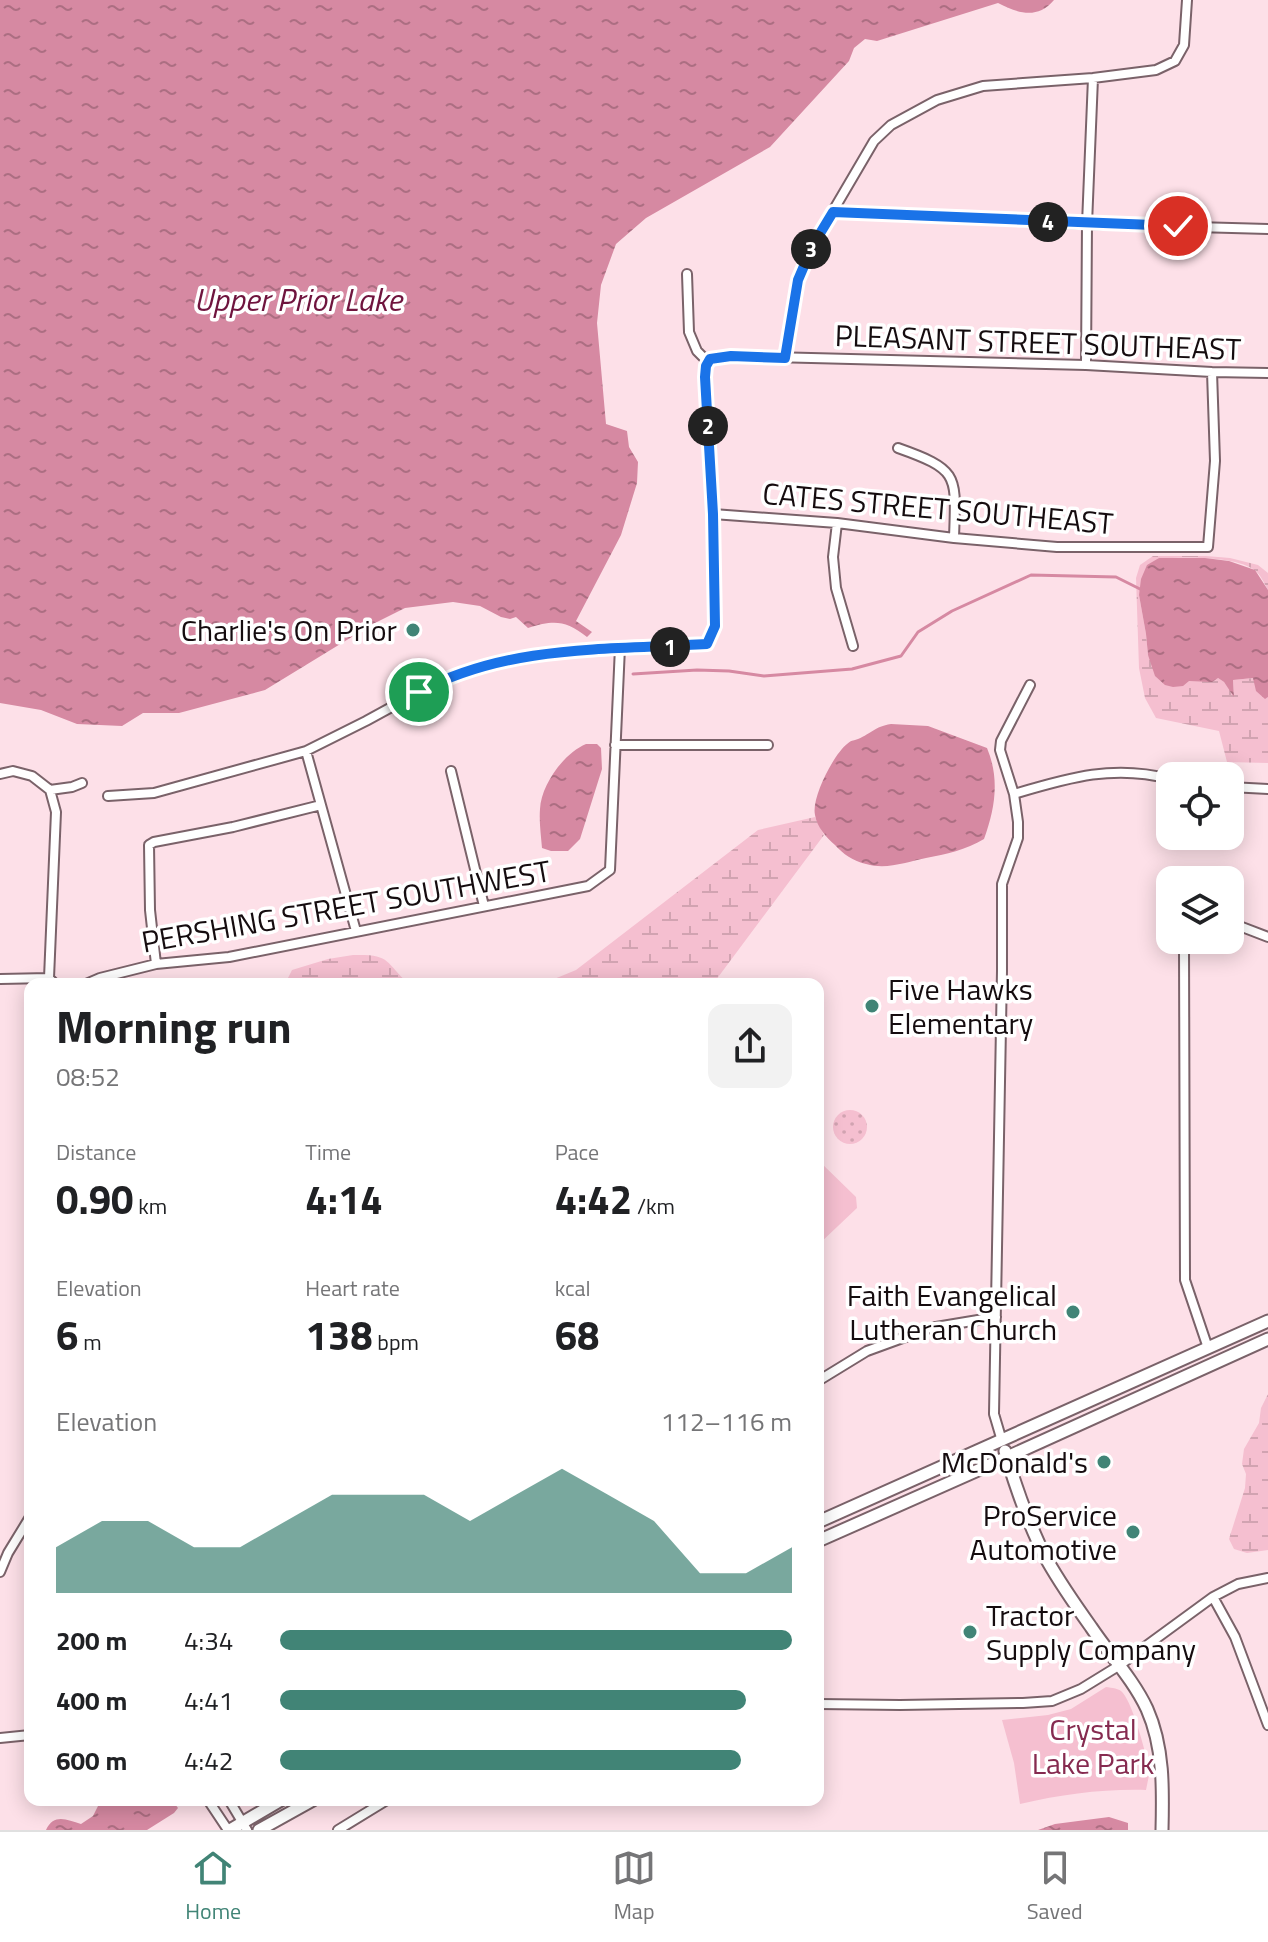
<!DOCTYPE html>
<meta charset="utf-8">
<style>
:root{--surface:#fff;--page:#f2f2f2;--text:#202124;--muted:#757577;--line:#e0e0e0;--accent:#418476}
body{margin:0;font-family:"Titillium Web",sans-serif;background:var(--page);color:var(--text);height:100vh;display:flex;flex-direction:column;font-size:30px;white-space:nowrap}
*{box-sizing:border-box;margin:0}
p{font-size:26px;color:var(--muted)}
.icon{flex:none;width:44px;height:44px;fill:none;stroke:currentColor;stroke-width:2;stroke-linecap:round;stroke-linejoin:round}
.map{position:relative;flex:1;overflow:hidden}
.side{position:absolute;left:24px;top:978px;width:800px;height:828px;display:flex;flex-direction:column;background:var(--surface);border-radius:16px;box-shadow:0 4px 20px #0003}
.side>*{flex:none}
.controls{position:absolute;left:1156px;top:762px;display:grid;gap:16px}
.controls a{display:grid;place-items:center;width:88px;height:88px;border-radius:16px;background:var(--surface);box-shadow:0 4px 20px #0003;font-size:40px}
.pin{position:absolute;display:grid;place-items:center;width:68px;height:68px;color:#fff;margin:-34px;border:4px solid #fff;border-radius:50%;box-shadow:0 2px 8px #0007}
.km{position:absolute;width:40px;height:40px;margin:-20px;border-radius:50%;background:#222;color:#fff;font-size:22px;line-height:40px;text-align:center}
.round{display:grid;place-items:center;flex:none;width:84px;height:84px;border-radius:16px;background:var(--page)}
.headline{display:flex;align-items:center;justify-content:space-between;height:136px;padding:0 32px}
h1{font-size:44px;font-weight:700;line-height:60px}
.stats{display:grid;grid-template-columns:repeat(3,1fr);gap:12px;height:136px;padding:8px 32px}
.stats div{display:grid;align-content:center}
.stats b{font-size:40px;font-weight:700}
.stats small{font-size:22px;font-weight:400}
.stats p{font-size:22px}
.chart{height:224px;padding:16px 32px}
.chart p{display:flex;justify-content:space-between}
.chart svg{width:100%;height:144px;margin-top:8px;fill:var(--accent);opacity:.7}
ul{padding:0 32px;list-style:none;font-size:26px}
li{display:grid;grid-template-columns:128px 96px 1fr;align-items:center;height:60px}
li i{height:20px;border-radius:10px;background:var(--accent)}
.tab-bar{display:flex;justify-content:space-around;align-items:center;height:112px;border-top:2px solid var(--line);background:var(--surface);font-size:22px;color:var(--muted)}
.tab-bar a{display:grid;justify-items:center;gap:4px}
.tab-bar .selected{color:var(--accent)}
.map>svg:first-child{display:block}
</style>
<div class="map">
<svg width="1268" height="1830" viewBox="0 0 1268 1830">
<defs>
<pattern id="grass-dots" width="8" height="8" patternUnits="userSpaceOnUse" patternTransform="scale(2)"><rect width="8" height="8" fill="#f5bfd0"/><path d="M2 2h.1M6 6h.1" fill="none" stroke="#d1a3b1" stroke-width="1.8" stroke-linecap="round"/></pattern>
<pattern id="wetland-marsh" width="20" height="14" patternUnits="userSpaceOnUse" patternTransform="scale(2)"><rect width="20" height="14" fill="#f5bfd0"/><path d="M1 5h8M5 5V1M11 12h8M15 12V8" fill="none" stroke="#d1a3b1"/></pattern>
<pattern id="water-ripples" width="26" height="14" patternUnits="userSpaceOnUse" patternTransform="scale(2)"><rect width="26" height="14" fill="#d689a2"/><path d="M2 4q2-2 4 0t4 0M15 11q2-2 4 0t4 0" fill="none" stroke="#ac6e82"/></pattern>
</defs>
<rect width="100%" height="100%" fill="#fde0e8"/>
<path fill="url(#grass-dots)" d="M833 1127a17 17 0 1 1 34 0a17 17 0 1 1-34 0Z"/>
<path fill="url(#wetland-marsh)" d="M1153,556h53l24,2 28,7 10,8v17c-4,-7 -8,-17 -15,-21 -23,-14 -68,-11 -94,-11l-20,37 7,39 2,21 41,25 29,-2 6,4 10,13 -1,-15 20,-2 12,20 3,-1v66l-41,-1 -8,-31 -63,-13 -11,-20 -6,-30 -3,-90 4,-13z
M815,817l9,18 -111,149h-171l34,-14 182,-140z
M353,955c38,-1 31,6 56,29h-124l7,-14 36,-11z
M1268,1394v156l-21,3 -13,-4 -5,-10 16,-51 1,-14 -4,-10 2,-15 15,-26 2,-15z"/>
<path fill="#f5bfd0" d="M818,1160l38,37 1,11 -39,37z
M1106,1687c6,1 13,1 17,6 10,12 24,62 26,79 0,6 -2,12 -3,18 -44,-1 -82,4 -126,14l-6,-41 -12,-43 46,-5 23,-6z"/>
<path fill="url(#water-ripples)" d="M0,0h1054c-17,20 -36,13 -56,3l-121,38 -12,-2 -11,9 -5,13 -79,86 -124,71 -30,26 -15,41 -4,38 9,101 21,7 2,16 9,15 -1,21 -16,52 -45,86 16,11 -5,5c-22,-17 -33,-17 -59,-9l-12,-11 -6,2 -9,-2 -21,-11 -27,-4 -48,6 -32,16 -108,66 -86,23h-36l-21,13 -45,-2 -36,-14 -41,-7z
M1159,558h46l24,3 26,9 13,20v107l-3,2 -9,-8 -3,-13 -20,2 1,17 -10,-15 -6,-4 -6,4 -23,-1 -6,5 -10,1 -8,-2 -10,-9 -7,-21 -2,-21 -7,-39 2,-16 6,-14z
M891,724l37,2 59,22c13,31 8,61 -3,91 -18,11 -38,15 -58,19 -20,4 -39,12 -60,6 -13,-3 -23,-10 -31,-19 -9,-8 -18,-18 -20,-30 -4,-17 19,-61 32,-71 6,-5 4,-2 11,-5 14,-6 16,-12 33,-15z
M586,744h11l4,4 1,21 -22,70 -12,12h-17l-9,-3c-1,-13 -3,-26 -2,-39 1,-24 24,-56 46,-65z
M101,1800h71l6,8 -4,5 -27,17h-101c8,-17 21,-10 35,-6l12,-8z
M1109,1817l19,6v7h-90l17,-6z"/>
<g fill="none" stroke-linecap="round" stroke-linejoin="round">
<path stroke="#d689a2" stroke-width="3" d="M633,674l64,-4 32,1 35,5 88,-7 49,-13 17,-24 34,-21 79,-36 85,2 24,12"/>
<defs>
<path id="minor" d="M833,212l254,12 181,5
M687,274l2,58 8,19 11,11
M785,358l13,-78 15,-35 61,-104 17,-16 46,-25 46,-14 110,-8 63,-8 19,-9 9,-16 3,-45
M1086,365l1,-141 6,-146
M898,448c62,22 58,27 56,90
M713,514l124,9 117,15 103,9h151l7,-86 -3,-89
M837,523l-4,34 3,31 17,58
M615,745h153
M306,751l50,180
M451,771l33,135
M0,774l13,-3 19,5 18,14 6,22 -7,166
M1230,787l38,2
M50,790l22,-3 10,-4
M1014,794c54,-16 99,-30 156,-15
M108,796l46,-3 152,-42 60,-30 75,-41 67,-21 75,-10 124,-5 8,-18 -2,-112 -8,-137 1,-11 4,-7 21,-3 355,9 126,7 56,1
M1230,926l12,1 26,10
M1186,940l-2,5 1,335 23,68
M156,964l-6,-54 -1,-65 5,-3 79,-15 88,-22
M0,979l49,-1 6,6
M86,984l14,-6 56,-14 73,-7 359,-71 22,-16 10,-223
M818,1381l49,-30 63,-23 66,-11
M1002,1441l-8,-27 8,-443v-87l16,-46v-16l-4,-28 -14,-44 1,-9 29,-56
M0,1572l8,-19 22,-36
M1213,1597l22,40 33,88
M818,1704l82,1 123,-2 29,-2 29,-12 39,-24 93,-68 25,-13 30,-6
M0,1738l30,-3
M208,1800l20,30
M229,1800l18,30
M338,1830l49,-30"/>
<path id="major" d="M1005,1451c11,37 24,75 42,109 13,23 29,46 44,67 18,27 42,52 56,82 17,38 16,81 15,121
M818,1522l450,-201
M818,1541l176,-78 274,-124
M230,1830l51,-30
M259,1830l54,-30"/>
</defs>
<use href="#minor" stroke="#7a6269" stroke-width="12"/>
<use href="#major" stroke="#7a6269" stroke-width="15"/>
<use href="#minor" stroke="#fff" stroke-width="8"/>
<use href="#major" stroke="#fff" stroke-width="11"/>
</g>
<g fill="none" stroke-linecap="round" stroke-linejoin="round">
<defs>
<path id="route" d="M419,692c89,-48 191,-42 288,-48l8,-18 -2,-112 -8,-137 1,-11 4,-7 21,-3 54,2 13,-78 15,-35 20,-33 345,14"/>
</defs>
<use href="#route" stroke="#fff" stroke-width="16"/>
<use href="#route" stroke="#1a73e8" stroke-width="10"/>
</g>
<g fill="#418476" stroke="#fff" stroke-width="3">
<circle cx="413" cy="630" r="8"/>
<circle cx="872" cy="1006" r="8"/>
<circle cx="1073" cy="1312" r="8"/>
<circle cx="1104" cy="1462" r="8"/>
<circle cx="1133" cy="1532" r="8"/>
<circle cx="970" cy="1632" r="8"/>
</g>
<g text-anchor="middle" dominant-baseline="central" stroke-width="7" stroke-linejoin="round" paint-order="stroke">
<g font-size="30" fill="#150c0f" stroke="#fff">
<text transform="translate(1038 342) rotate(2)">PLEASANT STREET SOUTHEAST</text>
<text transform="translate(938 508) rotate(5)">CATES STREET SOUTHEAST</text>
<text transform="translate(346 906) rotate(-10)">PERSHING STREET SOUTHWEST</text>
</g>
<g font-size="30" fill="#150c0f" stroke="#fff" text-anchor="end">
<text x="397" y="630">Charlie's On Prior</text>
<text x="888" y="989" text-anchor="start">Five Hawks<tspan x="888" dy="34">Elementary</tspan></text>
<text x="1057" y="1295">Faith Evangelical<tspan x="1057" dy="34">Lutheran Church</tspan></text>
<text x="1088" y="1462">McDonald's</text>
<text x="1117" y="1515">ProService<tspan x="1117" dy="34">Automotive</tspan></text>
<text x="986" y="1615" text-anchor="start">Tractor<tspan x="986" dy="34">Supply Company</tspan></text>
</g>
<g font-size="30" fill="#862b50" stroke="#fff">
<text x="1093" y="1729">Crystal<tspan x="1093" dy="34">Lake Park</tspan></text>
</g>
<g font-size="32" font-style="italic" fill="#6f143e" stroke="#fff">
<text x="298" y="299">Upper Prior Lake</text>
</g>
</g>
</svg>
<div class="controls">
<a><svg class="icon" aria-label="locate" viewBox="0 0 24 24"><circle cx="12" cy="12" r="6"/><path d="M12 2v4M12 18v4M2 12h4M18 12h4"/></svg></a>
<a><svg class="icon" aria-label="layers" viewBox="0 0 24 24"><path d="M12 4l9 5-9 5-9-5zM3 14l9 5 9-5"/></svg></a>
</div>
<div class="pin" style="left:419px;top:692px;background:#1e9e55"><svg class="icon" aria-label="arrive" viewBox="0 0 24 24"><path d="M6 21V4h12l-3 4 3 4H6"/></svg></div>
<div class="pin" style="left:1178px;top:226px;background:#d93025"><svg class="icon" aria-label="check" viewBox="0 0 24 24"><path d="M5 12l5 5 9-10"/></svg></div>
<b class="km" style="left:670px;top:647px">1</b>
<b class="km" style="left:708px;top:426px">2</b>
<b class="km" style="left:811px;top:249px">3</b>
<b class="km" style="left:1048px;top:222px">4</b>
<section class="side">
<div class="headline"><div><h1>Morning run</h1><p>08:52</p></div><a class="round"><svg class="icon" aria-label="share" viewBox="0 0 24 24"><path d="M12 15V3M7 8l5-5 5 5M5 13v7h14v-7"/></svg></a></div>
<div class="stats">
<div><p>Distance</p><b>0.90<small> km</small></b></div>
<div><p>Time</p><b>4:14</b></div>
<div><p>Pace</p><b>4:42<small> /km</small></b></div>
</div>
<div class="stats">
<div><p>Elevation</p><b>6<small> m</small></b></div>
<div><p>Heart rate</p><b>138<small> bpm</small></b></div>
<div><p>kcal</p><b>68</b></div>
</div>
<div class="chart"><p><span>Elevation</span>112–116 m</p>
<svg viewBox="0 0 160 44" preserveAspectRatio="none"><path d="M0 44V30L10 22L20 22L30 30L40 30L50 22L60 14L70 14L80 14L90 22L100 14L110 6L120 14L130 22L140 38L150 38L160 30V44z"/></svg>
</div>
<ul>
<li><b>200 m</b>4:34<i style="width:100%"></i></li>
<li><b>400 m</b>4:41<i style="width:91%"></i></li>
<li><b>600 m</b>4:42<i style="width:90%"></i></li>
</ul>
</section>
</div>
<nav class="tab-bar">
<a class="selected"><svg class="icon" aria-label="home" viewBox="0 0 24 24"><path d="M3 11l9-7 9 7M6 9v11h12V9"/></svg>Home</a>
<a><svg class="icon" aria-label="map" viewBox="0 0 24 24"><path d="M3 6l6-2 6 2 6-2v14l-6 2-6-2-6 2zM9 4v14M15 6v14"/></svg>Map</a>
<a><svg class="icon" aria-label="saved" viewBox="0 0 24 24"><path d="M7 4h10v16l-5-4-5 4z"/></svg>Saved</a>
</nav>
